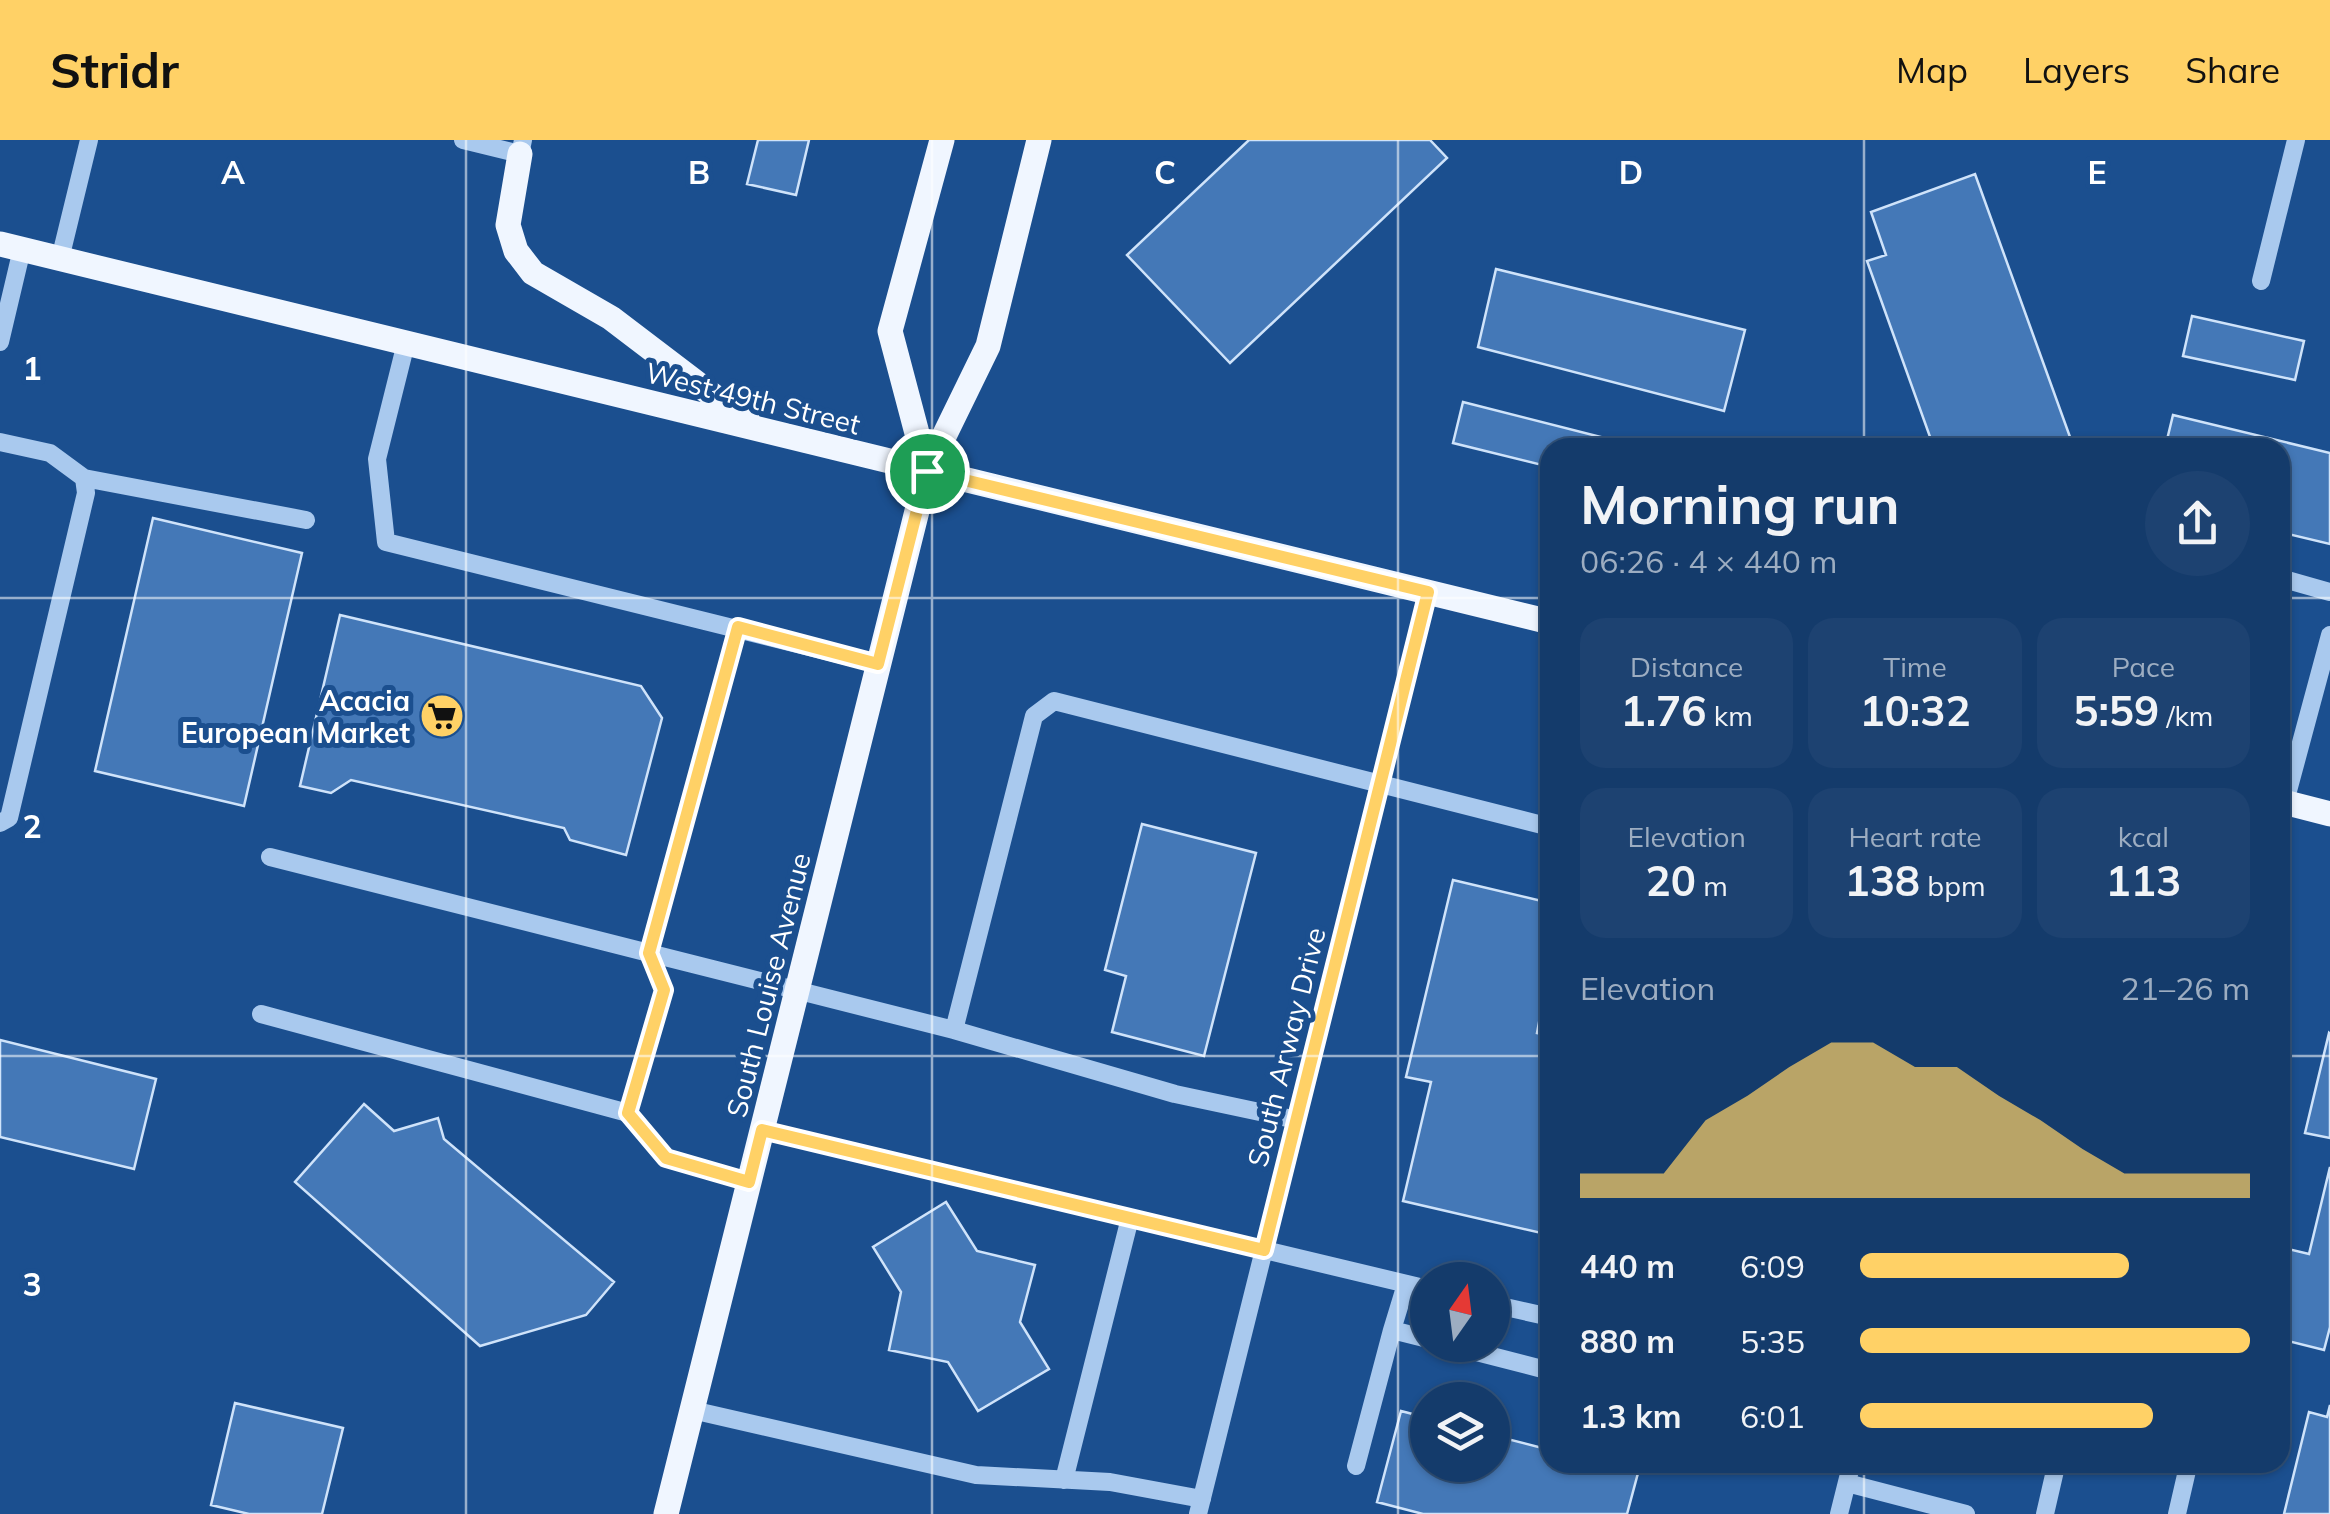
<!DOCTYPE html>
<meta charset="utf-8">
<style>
:root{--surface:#143b6b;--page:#1d4271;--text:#f1f3f6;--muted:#9dadc1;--line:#33557e;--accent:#ffd166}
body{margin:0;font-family:Mulish,sans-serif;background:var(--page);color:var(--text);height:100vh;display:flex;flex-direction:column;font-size:38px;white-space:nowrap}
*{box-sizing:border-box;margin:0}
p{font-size:32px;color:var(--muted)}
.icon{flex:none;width:55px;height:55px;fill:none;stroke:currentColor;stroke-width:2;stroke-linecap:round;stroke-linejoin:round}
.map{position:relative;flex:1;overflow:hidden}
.panel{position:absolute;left:1540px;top:298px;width:750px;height:1035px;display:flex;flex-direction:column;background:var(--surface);border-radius:30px;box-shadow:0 2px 8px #0004,0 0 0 2px var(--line)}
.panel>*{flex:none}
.needle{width:65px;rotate:14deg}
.fabs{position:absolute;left:1410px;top:1122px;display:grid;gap:20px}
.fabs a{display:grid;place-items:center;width:100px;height:100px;border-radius:50%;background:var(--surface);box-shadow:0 2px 8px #0004,0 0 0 2px var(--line);font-size:50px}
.pin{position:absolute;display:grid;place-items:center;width:85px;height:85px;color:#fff;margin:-42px;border:5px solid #fff;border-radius:50%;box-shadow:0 2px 10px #0007}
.round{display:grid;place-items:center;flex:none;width:105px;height:105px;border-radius:52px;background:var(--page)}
.summary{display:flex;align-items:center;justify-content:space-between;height:170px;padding:0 40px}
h1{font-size:55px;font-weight:700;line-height:75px}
.metrics{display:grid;grid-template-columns:repeat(3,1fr);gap:15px;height:170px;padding:10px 40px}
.metrics div{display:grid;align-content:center;border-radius:25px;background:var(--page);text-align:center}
.metrics b{font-size:42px;font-weight:700}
.metrics small{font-size:28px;font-weight:400}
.metrics p{font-size:28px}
.chart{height:280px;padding:20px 40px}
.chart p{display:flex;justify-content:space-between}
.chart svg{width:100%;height:180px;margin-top:10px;fill:var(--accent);opacity:.7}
ul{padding:0 40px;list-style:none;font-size:32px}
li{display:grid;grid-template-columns:160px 120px 1fr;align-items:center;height:75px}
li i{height:25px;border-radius:12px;background:var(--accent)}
header{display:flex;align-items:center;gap:60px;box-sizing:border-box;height:140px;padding:0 50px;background:var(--accent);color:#111}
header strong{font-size:48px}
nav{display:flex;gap:55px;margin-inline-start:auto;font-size:35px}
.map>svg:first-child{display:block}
</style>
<header>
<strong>Stridr</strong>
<nav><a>Map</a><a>Layers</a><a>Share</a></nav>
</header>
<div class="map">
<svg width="2330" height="1374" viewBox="0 0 2330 1374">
<rect width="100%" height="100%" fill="#1b4f8f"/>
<path fill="#4478b7" stroke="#cfe3fa" stroke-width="2.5" d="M758,0h51l-13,55 -49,-11z
M1249,0h181l17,18 -217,205 -103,-108z
M1975,34l99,274h-140l-67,-187 19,-6 -15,-43z
M1496,129l249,61 -21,81 -246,-64z
M2192,176l112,25 -9,39 -112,-24z
M1463,262l181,46h-94v19l-97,-24z
M2173,275l157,38v91l-50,-12v-84h-115z
M153,378l149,35 -58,253 -149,-35z
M340,475l301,71 21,32 -36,137 -56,-15 -6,-12 -213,-48 -20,13 -31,-7z
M1142,684l114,29 -52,203 -92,-24 14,-56 -21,-6z
M1453,740l97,23v117l-10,-3 -3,16 13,3v199l-147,-34 28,-119 -25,-5z
M2329,893l1,1v104l-25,-5z
M0,900l156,39 -22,90 -134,-32z
M364,964l30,27 44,-13 6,21 170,143 -28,33 -106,31 -185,-164z
M2330,1027v160l-6,23 -44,-11v-92l29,7z
M946,1062l31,49 58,14 -15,57 29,47 -71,42 -30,-49 -59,-12 12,-58 -28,-45z
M235,1263l108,25 -21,86h-73l-38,-9z
M2330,1265v109h-46l25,-102 18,5z
M1401,1271l27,7v47h64v-30l58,15v12h49l39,11 -11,41h-204l-46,-12z"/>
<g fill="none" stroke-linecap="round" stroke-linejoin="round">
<path stroke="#a9c9ee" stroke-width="18" d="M463,0l57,14 3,-14
M60,119l29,-119
M2261,141l35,-141
M0,202l22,-93
M406,203l-29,116 9,83 492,122
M0,302l50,11 34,25 2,15 -77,325 -9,5
M84,338l222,42
M2280,438l50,14
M2285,662l45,-167
M270,717l379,96 89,-326
M649,813l305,77 80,-314 20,-15 496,126
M649,813l15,37 -36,123 38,45 83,24
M261,874l367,99
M954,890l221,64 122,26
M762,990l666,159
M1492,1164l58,13
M1392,1190l14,-46
M1449,1205l101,26
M692,1270l284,65 134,7 92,17
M1356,1326l36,-136 36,9
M1064,1340l66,-262
M1847,1343l119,31
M1198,1374l230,-921
M1839,1374l13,-52
M2045,1374l12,-52
M2177,1374l12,-52"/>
<path stroke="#f0f6ff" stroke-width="25" d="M520,14l-12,71 8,26 17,22 78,45 138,105
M0,104l1550,378
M927,331l-37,-140 52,-191
M2280,661l50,13
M666,1374l261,-1043 61,-125 51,-206"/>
</g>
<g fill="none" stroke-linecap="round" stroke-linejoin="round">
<defs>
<path id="route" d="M927,331l501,121 -164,658 -502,-120 -13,52 -83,-24 -38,-45 36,-123 -15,-37 89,-326 140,37z"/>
</defs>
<use href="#route" stroke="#fff" stroke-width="20"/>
<use href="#route" stroke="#ffd166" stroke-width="12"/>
</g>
<path fill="none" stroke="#fff" stroke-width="2.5" stroke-opacity="0.55" d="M466,0v1374M932,0v1374M1398,0v1374M1864,0v308M0,458h1550M2280,458h50M0,916h1550M2280,916h50M1864,1322v52"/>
<defs>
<symbol id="supermarket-disc" viewBox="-11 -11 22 22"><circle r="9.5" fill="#ffd166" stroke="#1b4f8f"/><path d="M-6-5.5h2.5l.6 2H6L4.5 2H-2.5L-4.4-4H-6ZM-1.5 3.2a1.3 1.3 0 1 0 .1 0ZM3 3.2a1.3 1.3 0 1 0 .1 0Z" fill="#111"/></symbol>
</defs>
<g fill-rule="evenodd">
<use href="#supermarket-disc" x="417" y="551" width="50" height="50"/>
</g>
<g text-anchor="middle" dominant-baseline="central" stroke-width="10" stroke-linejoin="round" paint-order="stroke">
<g font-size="28" fill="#fff" stroke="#1b4f8f">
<text transform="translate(753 258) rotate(14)">West 49th Street</text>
<text transform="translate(768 845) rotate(-76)">South Louise Avenue</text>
<text transform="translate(1286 907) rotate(-76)">South Arway Drive</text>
</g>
<g font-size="28" font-weight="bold" fill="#fff" stroke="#1b4f8f" text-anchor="end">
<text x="410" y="560">Acacia<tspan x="410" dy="32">European Market</tspan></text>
</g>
</g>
<g font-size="32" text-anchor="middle" font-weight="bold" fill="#fff" stroke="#1b4f8f" stroke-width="10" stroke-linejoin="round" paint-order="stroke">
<text x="233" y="44">A</text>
<text x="699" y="44">B</text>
<text x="1165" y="44">C</text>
<text x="1631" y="44">D</text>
<text x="2097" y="44">E</text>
<text x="32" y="240">1</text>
<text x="32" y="698">2</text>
<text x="32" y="1156">3</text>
</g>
</svg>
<div class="fabs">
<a><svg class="needle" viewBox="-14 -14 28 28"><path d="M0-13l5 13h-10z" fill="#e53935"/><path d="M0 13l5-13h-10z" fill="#9dadc1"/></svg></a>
<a><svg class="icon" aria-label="layers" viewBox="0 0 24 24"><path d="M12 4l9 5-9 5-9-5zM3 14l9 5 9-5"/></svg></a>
</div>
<div class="pin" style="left:927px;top:331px;background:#1e9e55"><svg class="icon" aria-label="arrive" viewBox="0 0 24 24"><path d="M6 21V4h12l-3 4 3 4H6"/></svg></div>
<section class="panel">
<div class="summary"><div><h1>Morning run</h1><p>06:26 · 4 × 440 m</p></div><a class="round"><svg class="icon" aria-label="share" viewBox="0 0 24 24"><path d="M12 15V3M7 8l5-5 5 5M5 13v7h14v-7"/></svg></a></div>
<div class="metrics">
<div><p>Distance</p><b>1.76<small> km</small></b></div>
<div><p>Time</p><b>10:32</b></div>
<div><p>Pace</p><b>5:59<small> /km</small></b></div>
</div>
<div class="metrics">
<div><p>Elevation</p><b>20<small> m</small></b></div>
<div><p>Heart rate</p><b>138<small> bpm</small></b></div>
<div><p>kcal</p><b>113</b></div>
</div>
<div class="chart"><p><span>Elevation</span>21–26 m</p>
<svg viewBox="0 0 160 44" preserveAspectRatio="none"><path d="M0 44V38L10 38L20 38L30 25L40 19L50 12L60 6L70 6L80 12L90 12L100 19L110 25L120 32L130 38L140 38L150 38L160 38V44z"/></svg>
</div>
<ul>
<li><b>440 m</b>6:09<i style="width:69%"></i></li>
<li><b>880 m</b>5:35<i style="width:100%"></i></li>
<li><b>1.3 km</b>6:01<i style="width:75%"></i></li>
</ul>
</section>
</div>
